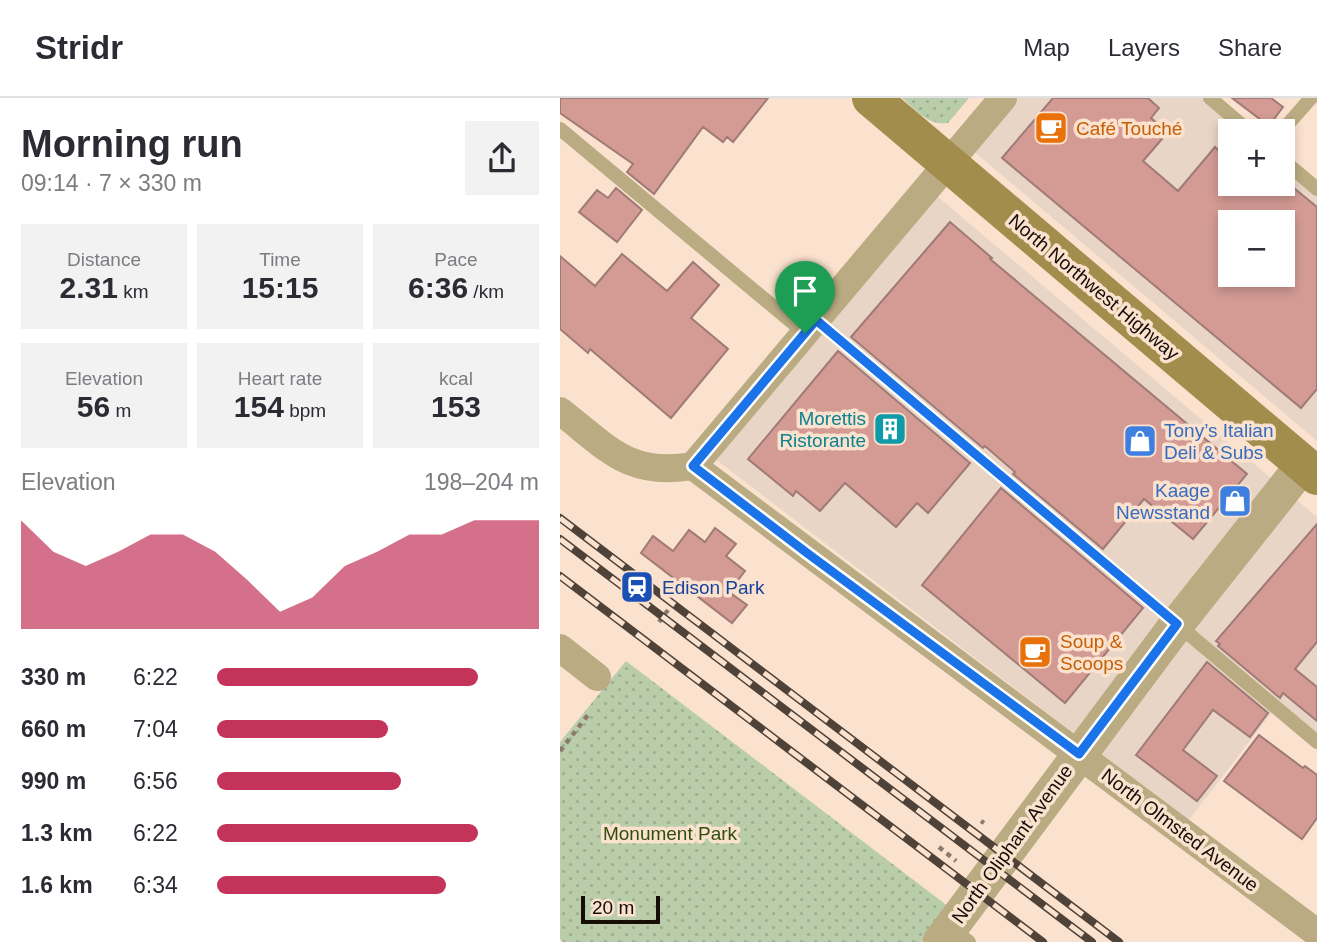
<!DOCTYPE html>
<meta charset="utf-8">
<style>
:root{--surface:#fff;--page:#f2f2f3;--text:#2b2b33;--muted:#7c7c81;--line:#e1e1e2;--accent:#c4345a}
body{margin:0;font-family:Arial,sans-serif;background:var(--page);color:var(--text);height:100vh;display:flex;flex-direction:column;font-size:26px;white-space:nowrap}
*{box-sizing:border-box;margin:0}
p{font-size:23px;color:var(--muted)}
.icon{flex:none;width:38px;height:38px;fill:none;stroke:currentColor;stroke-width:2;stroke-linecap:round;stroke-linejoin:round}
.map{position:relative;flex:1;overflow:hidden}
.sheet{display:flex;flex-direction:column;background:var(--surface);width:560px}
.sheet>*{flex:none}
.controls{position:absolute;left:658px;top:21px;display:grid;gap:14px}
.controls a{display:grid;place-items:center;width:77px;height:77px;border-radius:0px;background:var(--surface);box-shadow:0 4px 10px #0003;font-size:35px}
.scale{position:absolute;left:21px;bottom:18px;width:79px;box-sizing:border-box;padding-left:7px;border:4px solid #170d06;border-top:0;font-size:19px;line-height:24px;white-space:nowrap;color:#170d06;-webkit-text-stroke:5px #fbe2cf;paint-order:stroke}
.pin{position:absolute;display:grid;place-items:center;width:60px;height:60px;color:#fff;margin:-72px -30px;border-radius:50% 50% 50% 0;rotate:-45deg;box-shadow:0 0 7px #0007}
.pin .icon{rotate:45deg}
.round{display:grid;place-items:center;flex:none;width:74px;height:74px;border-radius:0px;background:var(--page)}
.head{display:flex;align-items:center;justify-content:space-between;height:119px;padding:0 21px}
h1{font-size:38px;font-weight:600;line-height:52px}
.stats{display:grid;grid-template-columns:repeat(3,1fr);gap:10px;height:119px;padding:7px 21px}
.stats div{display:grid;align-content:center;border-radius:0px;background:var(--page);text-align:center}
.stats b{font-size:30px;font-weight:600}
.stats small{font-size:19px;font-weight:400}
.stats p{font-size:19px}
.chart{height:196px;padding:14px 21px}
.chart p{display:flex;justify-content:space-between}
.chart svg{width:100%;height:126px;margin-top:7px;fill:var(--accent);opacity:.7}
ul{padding:0 21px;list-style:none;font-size:23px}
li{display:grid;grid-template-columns:112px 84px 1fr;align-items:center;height:52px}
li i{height:18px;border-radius:9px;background:var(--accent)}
header{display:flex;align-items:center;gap:42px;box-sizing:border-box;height:98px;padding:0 35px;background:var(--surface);border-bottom:2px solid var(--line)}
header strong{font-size:33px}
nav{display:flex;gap:38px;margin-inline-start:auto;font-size:24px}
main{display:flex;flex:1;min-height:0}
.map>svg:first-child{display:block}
</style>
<header>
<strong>Stridr</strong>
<nav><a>Map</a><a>Layers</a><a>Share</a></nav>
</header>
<main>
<section class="sheet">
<div class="head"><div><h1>Morning run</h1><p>09:14 · 7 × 330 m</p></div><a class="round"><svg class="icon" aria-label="share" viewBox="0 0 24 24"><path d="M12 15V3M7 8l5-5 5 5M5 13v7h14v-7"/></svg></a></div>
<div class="stats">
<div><p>Distance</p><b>2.31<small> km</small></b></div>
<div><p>Time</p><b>15:15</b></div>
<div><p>Pace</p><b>6:36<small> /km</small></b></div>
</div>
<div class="stats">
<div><p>Elevation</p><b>56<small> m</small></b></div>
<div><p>Heart rate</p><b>154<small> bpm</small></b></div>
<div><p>kcal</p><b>153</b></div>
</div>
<div class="chart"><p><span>Elevation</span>198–204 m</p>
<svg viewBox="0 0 160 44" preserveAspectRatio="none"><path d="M0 44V6L10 17L20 22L30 17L40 11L50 11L60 17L70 27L80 38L90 33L100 22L110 17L120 11L130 11L140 6L150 6L160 6V44z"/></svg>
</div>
<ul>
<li><b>330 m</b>6:22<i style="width:81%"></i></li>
<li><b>660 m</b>7:04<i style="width:53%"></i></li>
<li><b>990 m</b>6:56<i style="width:57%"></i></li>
<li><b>1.3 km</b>6:22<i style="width:81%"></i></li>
<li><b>1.6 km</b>6:34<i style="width:71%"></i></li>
</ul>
</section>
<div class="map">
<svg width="757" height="844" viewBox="0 0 757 844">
<defs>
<pattern id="park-dots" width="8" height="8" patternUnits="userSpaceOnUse" patternTransform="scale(1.75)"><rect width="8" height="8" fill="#b9cdaa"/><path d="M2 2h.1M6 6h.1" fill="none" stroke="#9eaf91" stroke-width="1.8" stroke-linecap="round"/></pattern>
</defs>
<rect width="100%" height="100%" fill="#fbe2cf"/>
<path fill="#e9d5c6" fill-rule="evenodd" d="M444,0h202l39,33h-15v53h53v-21l34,28v250l-352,-297zM670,124h53v53h-53z
M371,93l386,326v230l-44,-36 -85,110 -478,-366z"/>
<path fill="url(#park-dots)" d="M342,0h67l-21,25c-20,3 -32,-13 -46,-25z
M66,563l323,246 -28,35h-358l-3,-3v-197z"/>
<path fill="#d39b94" stroke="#9f7a76" stroke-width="2" fill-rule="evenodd" d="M0,0h208l-35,44 -6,-5 -4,5 -20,-15 -49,67 -27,-22 6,-8 -73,-51z
M493,0h95l11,10 -8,10 17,14 -25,29 35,30 37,-44 15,14v23h59l28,23v182l-16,19 -299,-250zM670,124h53v53h-53z
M672,0h39l12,9 -14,19z
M56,90l26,22 -25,32 -38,-30 18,-22 11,8z
M390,124l42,36 -2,1 257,215 -54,65 -49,-40 -41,50 -90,-75 2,-2 -30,-26 -2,2 -132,-111z
M62,156l45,37 26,-29 26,23 -28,33 37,31 -57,69 -81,-69 -2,4 -28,-24v-73l35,30z
M278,253l132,112 -42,50 -11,-10 -21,24 -51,-44 -25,28 -24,-20 -3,5 -45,-37z
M441,390l142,120 -78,95 -143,-118z
M757,426v118l-22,27 22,18v34l-34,-28 -3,5 -62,-52 2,-2 -4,-3z
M155,430l21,16 -10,12 19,15 -16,21 18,13 -15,18 -91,-70 12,-17 20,15 16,-21 16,12z
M647,564l61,51 -18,24 -37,-27 -30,40 34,26 -20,25 -61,-46z
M699,637l44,33 2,-2 12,9v43l-15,21 -78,-58z"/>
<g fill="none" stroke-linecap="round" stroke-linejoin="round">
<path stroke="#8c7a6d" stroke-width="4.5" stroke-dasharray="5 5" stroke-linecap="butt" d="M99,524l18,-24
M0,653l28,-36
M421,723l3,2
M379,749l17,14"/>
<path stroke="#baab82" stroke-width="14" d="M650,0l39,33
M0,31l245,204
M722,33l29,-33
M723,62l34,29
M256,222l501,422
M390,830l19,14"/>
<path stroke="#baab82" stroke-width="28" d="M0,313c48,37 68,66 133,55l624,467
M133,368l310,-368
M0,550l37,29"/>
<path stroke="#baab82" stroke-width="35" d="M380,844l237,-318 126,-159"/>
<path stroke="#a38d4d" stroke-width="38" d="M311,0l446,378"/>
<defs>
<path id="rail" d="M0,420l559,424
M0,441l532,403
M0,478l483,366"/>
</defs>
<use href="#rail" stroke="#4f4238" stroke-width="8"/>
<use href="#rail" stroke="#fbe2cf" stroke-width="5" stroke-dasharray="16" stroke-linecap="butt"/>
</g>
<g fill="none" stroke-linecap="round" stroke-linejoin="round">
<defs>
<path id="route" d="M256,222l361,304 -98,130 -272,-201 -114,-87z"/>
</defs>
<use href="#route" stroke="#fff" stroke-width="14"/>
<use href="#route" stroke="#1a73e8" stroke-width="9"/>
</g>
<defs>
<symbol id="cafe-square" viewBox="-11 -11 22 22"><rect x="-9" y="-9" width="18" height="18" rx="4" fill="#e8710a" stroke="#fbe2cf"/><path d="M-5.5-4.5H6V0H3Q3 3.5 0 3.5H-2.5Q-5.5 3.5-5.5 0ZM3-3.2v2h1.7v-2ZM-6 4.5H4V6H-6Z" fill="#fff"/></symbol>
<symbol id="building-square" viewBox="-11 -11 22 22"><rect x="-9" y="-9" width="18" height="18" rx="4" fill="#0f9aa8" stroke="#fbe2cf"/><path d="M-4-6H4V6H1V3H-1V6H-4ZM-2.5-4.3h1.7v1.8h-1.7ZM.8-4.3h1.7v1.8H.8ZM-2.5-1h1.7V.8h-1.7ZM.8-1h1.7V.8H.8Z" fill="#fff"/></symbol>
<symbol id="shop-square" viewBox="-11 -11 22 22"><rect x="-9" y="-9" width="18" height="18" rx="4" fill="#3f7fe0" stroke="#fbe2cf"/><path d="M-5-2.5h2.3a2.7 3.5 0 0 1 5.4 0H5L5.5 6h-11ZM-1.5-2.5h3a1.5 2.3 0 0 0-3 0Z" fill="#fff"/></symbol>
<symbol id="station-square" viewBox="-11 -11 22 22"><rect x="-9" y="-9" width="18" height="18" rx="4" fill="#1a4fb4" stroke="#fbe2cf"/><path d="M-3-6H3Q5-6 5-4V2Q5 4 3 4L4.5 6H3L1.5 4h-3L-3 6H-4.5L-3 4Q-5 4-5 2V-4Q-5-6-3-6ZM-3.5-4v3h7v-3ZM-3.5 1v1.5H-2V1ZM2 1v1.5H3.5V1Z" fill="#fff"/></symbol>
</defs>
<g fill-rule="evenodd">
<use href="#cafe-square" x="472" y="11" width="38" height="38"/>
<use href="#building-square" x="311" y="312" width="38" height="38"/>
<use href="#shop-square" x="561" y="324" width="38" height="38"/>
<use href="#shop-square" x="656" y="384" width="38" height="38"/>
<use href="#station-square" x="58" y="470" width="38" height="38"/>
<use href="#cafe-square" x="456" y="535" width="38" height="38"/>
</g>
<g text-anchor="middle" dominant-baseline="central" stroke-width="7" stroke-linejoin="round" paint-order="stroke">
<g font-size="19" fill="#c56008" stroke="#fbe2cf" text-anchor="start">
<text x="516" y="30">Café Touché</text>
<text x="500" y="543">Soup &amp;<tspan x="500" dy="22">Scoops</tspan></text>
</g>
<g font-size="19" fill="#170d06" stroke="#fbe2cf">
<text transform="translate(534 189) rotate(40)">North Northwest Highway</text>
<text transform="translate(620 732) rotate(37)">North Olmsted Avenue</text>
<text transform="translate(452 746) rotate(-54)">North Oliphant Avenue</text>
</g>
<g font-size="19" fill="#0d838f" stroke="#fbe2cf" text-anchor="end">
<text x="306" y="320">Morettis<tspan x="306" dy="22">Ristorante</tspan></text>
</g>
<g font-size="19" fill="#366cbe" stroke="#fbe2cf" text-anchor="start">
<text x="604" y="332">Tony’s Italian<tspan x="604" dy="22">Deli &amp; Subs</tspan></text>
<text x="650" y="392" text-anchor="end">Kaage<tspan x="650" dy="22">Newsstand</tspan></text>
</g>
<g font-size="19" fill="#164399" stroke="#fbe2cf" text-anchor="start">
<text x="102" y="489">Edison Park</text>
</g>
<g font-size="19" fill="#2f4f0d" stroke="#fbe2cf">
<text x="110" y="735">Monument Park</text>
</g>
</g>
</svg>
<div class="controls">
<a>+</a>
<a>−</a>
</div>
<div class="scale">20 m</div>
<div class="pin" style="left:245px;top:235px;background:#1e9e55"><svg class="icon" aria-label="arrive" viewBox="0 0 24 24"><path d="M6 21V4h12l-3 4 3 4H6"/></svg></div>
</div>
</main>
